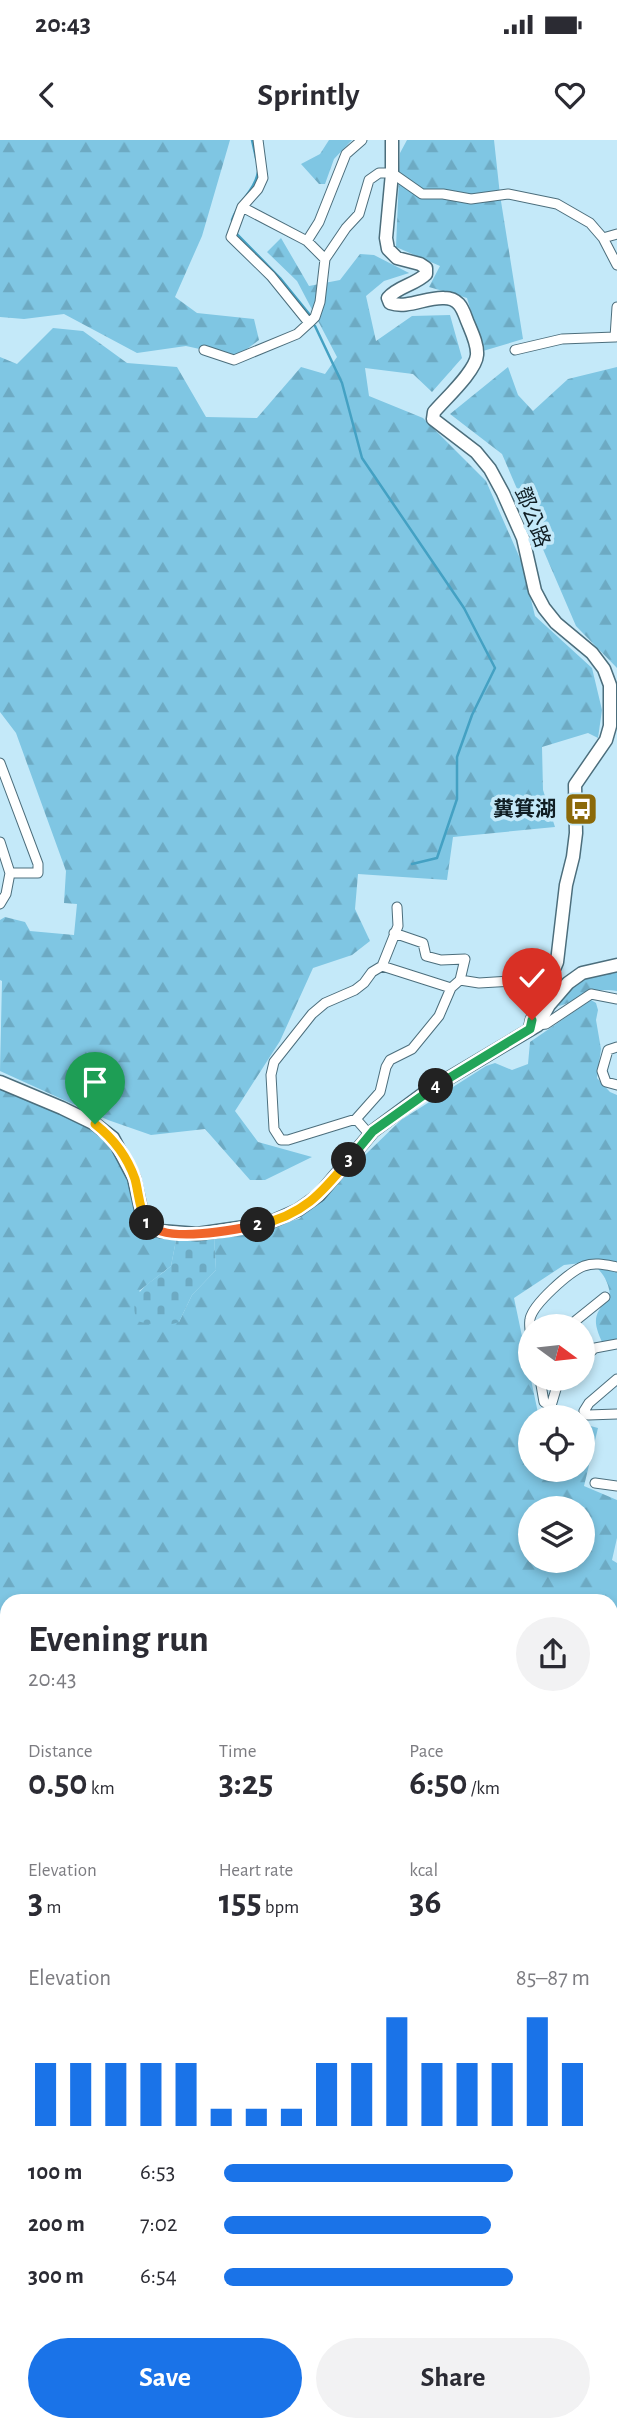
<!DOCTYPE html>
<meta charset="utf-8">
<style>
:root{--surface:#fff;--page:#f2f2f3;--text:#2b2b33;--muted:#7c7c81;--accent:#1a73e8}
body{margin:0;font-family:"Alegreya Sans","Noto Sans TC",sans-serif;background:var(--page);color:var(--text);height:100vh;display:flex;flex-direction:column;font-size:26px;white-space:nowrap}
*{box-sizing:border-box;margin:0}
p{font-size:23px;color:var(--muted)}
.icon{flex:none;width:38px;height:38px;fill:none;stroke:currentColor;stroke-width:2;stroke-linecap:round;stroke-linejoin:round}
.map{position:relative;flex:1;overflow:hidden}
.drawer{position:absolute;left:0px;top:1454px;width:618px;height:838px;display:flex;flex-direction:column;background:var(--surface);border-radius:21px 21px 0 0;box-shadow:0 4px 10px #0003}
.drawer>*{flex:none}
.needle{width:46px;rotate:105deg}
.buttons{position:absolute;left:518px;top:1174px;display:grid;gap:14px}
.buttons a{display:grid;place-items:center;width:77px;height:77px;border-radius:50%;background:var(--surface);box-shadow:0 4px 10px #0003;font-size:35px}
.pin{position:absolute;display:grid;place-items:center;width:60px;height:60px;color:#fff;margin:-72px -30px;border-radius:50% 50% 50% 0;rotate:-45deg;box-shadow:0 0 7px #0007}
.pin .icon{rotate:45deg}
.km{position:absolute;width:35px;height:35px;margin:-18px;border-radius:50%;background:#222;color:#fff;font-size:19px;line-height:35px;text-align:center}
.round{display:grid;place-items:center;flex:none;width:74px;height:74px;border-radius:37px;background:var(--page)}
.head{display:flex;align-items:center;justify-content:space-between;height:119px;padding:0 28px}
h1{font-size:38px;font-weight:700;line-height:52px}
.figures{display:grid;grid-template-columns:repeat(3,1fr);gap:10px;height:119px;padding:7px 28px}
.figures div{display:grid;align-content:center}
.figures b{font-size:35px;font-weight:700}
.figures small{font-size:19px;font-weight:400}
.figures p{font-size:19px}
.chart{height:196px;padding:14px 28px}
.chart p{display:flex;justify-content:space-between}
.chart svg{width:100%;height:126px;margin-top:7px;stroke:var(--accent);stroke-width:6}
.cta{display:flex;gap:14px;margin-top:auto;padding:14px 28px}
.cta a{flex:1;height:80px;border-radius:42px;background:var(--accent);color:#fff;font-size:28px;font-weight:700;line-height:80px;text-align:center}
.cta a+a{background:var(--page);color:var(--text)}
ul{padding:0 28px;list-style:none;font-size:23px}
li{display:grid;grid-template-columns:112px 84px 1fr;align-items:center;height:52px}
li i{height:18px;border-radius:9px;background:var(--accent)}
.status{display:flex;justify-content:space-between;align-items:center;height:49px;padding:0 35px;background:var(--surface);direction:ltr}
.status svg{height:19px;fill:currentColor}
header{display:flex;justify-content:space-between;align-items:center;height:91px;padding:0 28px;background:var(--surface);font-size:32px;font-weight:700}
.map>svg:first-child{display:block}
</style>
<div class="status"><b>20:43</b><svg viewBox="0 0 49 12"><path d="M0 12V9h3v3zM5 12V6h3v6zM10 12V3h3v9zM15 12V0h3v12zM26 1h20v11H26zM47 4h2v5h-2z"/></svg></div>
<header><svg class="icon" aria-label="back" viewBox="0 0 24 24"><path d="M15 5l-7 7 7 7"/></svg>Sprintly<svg class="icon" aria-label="heart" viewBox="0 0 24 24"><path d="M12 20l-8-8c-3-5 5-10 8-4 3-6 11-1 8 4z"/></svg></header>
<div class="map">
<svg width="617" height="2292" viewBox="0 0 617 2292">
<defs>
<pattern id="forest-firs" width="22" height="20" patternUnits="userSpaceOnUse" patternTransform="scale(1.75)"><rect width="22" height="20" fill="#7fc6e3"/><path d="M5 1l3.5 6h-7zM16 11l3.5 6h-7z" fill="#6daac3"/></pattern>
<pattern id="cemetery-stones" width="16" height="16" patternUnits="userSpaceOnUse" patternTransform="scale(1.75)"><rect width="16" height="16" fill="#7fc6e3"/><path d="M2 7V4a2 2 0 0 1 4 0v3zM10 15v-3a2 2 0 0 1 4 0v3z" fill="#6daac3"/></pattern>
</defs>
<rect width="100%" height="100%" fill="#c4e9f9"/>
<path fill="url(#forest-firs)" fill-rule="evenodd" d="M0,0h230l-28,96 -27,61 22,16 57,6 5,21 -23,17 -50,-11 -49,7 -73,-39 -40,5 -24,-2z
M329,0h23l-18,19 -9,25h-6l-18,-20 19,-10z
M407,0h87l6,55 23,144 -40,12 -16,-53 -38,-11 11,-21 -44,-19 4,-94z
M281,98l28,48 31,-6 20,-26 14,1 35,18 -25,8 -18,15 10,45 36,-25 38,-1 12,43 -30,34 -19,-18 -48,-6 4,28 54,22 63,63 36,82 13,53 57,52 10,42 -4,28 -10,-5 -46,14 1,43 12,37 -102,10 -6,43 -89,-6 -3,35 15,32 -18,14 -39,13 -33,73 -45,70 23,31 54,15 -47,23h-15l-45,-51 -54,6 -43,-15 -108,-49 2,-90 -2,-1v-60l5,-3 20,5 5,9 44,4 3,-31 -13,-1 2,-32 -50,-138 -16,-21v-355l17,7 36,-36 30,3 44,32 50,4 29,50 51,1 44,-51 24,7 12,-17 -40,-76 -30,-29z
M508,227l10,28 15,16 35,-32 49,-12v301l-41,-42 -74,-172 -52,-40z
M617,830v21c-27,-5 -34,8 -58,15l-3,-3c17,-24 33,-28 61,-33z
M591,860l5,3 2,7 -2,10 5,29 -4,29 13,14 7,3v244l-15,3c-10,-22 -8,-28 8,-46 -1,-15 -8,-25 -20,-34l-26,3 -50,33 24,115 16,4 -24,1v52h53v-46l15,4 -14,58 33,14v38l-5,22 5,3v869h-617v-1347l101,49 15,19 27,68 34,14 -6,31 -32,25 40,31 13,-27 24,-25 -2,-34 45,-7 40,-10 102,-99 85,-54 9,-3 17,7 16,-6 2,-22zM530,1368h53v53h-53zM7,1461h604v825h-604z"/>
<path fill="url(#cemetery-stones)" d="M177,1095l37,1 2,34 -24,25 -13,27c-16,6 -26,3 -42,-1 -11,-30 15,-38 34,-55z"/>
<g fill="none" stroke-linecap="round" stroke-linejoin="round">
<path stroke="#44a1c3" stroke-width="2.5" d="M252,0l4,18
M232,80c6,-18 23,-30 26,-48
M235,92l45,46 30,37
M315,186l27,57 20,75 102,150 31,60 -23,47 -15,42v42l-20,59 -25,6"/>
<defs>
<path id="street" d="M242,67l65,34 12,-19 27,-68 16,-14
M603,98l14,-4
M307,101l18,18
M309,183l6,-6 5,-15 5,-43 21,-31 13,-14 10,-34 10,-7h13l30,21h21l28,5 37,-5 49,10 33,19 13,15 14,27
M204,210l30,10 63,-26 12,-11 -38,-47 -40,-39 11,-30 16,-18 5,-11 -5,-38
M515,210l47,-11 53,-2 2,-30
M0,623l38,101v9h-28l-10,-31
M0,764l6,-10 4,-21
M382,826l69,22
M460,840l19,3 33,-2 33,8
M538,885l8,-1 45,-30 26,5
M617,907l-9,3 -6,21 4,11 11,3
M356,979l24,-27 6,-25 4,-7 22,-11 27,-33 12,-28 9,-8 5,-21 -24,1 -15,-4 -3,-13 -29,-10
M370,995l-14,-16 -68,21h-7l-7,-11 -3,-54 3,-13 38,-48 13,-11 30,-13 9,-7 8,-11 10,-6 16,-40 -1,-19
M569,1186l36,-29
M530,1190c0,-1 -1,-9 0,-11 3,-15 39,-47 54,-53 11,-4 22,-1 33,1
M583,1218l12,-10 22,-4
M540,1239l4,23 7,4 8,-27
M617,1239l-28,24 -5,8 4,4 29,-1
M595,1343l22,3"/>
<path id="secondary" d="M392,0v33l-6,65 2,11 9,9 23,6 6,4v6c-11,11 -28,12 -38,24l2,5c18,6 36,-6 54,-5 14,0 18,9 22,20 4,11 12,25 11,37 -1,16 -32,44 -43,57l-1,7 43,33 14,17 13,24 20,45 12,53 9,17 12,15 36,30 12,16 6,16v41l-4,14 -31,45 1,48 -3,24 -7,28 -9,77 -25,58 -2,9
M0,942l62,26 33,16 18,14 21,40 8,36 7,13 11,4 37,3 48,-7 28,-6 25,-11 21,-15 54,-64 54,-40 111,-66 11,-20 19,-22 14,-10 35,-8"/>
</defs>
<use href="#street" stroke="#4c6e7c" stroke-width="11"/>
<use href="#secondary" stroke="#4c6e7c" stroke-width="15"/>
<use href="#street" stroke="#fff" stroke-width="9"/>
<use href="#secondary" stroke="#fff" stroke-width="12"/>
</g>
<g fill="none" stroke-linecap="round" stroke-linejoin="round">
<defs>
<path id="split-1" d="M95,984c19,15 32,32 40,55 4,15 4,30 12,44"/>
<path id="split-2" d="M147,1083c17,21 87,7 111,2"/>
<path id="split-3" d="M258,1085c45,-10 63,-31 91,-65"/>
<path id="split-4" d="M349,1020l24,-29 63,-45"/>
<path id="split-5" d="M436,946l94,-57 2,-9"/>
</defs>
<use href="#split-1" stroke="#fff" stroke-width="14"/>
<use href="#split-2" stroke="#fff" stroke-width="14"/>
<use href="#split-3" stroke="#fff" stroke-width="14"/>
<use href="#split-4" stroke="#fff" stroke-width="14"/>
<use href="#split-5" stroke="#fff" stroke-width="14"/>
<use href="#split-1" stroke="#f5b400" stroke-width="9"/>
<use href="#split-2" stroke="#f0652b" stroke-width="9"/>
<use href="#split-3" stroke="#f5b400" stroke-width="9"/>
<use href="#split-4" stroke="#22a559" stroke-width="9"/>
<use href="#split-5" stroke="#22a559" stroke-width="9"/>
</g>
<defs>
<symbol id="bus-square" viewBox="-11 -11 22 22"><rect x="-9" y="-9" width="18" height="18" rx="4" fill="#8b6909" stroke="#c4e9f9"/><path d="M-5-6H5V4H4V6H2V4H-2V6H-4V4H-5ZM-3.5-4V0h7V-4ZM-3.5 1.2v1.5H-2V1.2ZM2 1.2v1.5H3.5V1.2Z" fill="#fff"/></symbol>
</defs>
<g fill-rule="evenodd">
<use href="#bus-square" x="562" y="650" width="38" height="38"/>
</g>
<g text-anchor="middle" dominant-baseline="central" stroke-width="7" stroke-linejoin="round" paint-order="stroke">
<g font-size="21" fill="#101e24" stroke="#c4e9f9">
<text transform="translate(532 377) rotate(69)">鄧公路</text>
</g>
<g font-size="21" font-weight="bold" fill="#101e24" stroke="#c4e9f9" text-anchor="end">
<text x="556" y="669">糞箕湖</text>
</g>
</g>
</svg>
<div class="buttons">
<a><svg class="needle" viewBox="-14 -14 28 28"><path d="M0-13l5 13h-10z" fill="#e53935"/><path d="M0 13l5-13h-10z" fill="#7c7c81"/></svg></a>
<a><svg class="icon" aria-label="locate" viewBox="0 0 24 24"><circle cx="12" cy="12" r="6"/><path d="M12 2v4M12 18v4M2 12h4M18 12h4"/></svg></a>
<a><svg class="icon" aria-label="layers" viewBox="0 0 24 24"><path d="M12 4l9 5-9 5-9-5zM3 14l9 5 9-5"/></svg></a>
</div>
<div class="pin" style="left:95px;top:984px;background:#1e9e55"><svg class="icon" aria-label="arrive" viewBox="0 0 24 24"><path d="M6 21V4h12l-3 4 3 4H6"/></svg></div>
<div class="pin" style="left:532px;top:880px;background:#d93025"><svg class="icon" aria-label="check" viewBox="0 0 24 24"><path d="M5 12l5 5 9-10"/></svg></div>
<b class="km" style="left:147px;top:1083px">1</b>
<b class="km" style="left:258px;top:1085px">2</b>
<b class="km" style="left:349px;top:1020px">3</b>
<b class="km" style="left:436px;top:946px">4</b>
<section class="drawer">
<div class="head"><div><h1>Evening run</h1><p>20:43</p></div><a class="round"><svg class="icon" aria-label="share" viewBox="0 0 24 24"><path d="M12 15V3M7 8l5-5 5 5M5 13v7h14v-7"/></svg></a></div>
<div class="figures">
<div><p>Distance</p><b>0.50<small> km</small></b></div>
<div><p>Time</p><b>3:25</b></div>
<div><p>Pace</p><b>6:50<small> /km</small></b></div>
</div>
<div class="figures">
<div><p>Elevation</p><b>3<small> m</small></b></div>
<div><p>Heart rate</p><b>155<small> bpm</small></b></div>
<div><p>kcal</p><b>36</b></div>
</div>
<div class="chart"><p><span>Elevation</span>85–87 m</p>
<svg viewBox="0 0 160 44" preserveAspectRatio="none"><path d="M5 44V22M15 44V22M25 44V22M35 44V22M45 44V22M55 44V38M65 44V38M75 44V38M85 44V22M95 44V22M105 44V6M115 44V22M125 44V22M135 44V22M145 44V6M155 44V22"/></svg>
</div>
<ul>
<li><b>100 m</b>6:53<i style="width:79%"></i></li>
<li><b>200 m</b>7:02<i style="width:73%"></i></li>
<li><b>300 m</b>6:54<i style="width:79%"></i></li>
</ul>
<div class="cta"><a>Save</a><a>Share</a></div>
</section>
</div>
